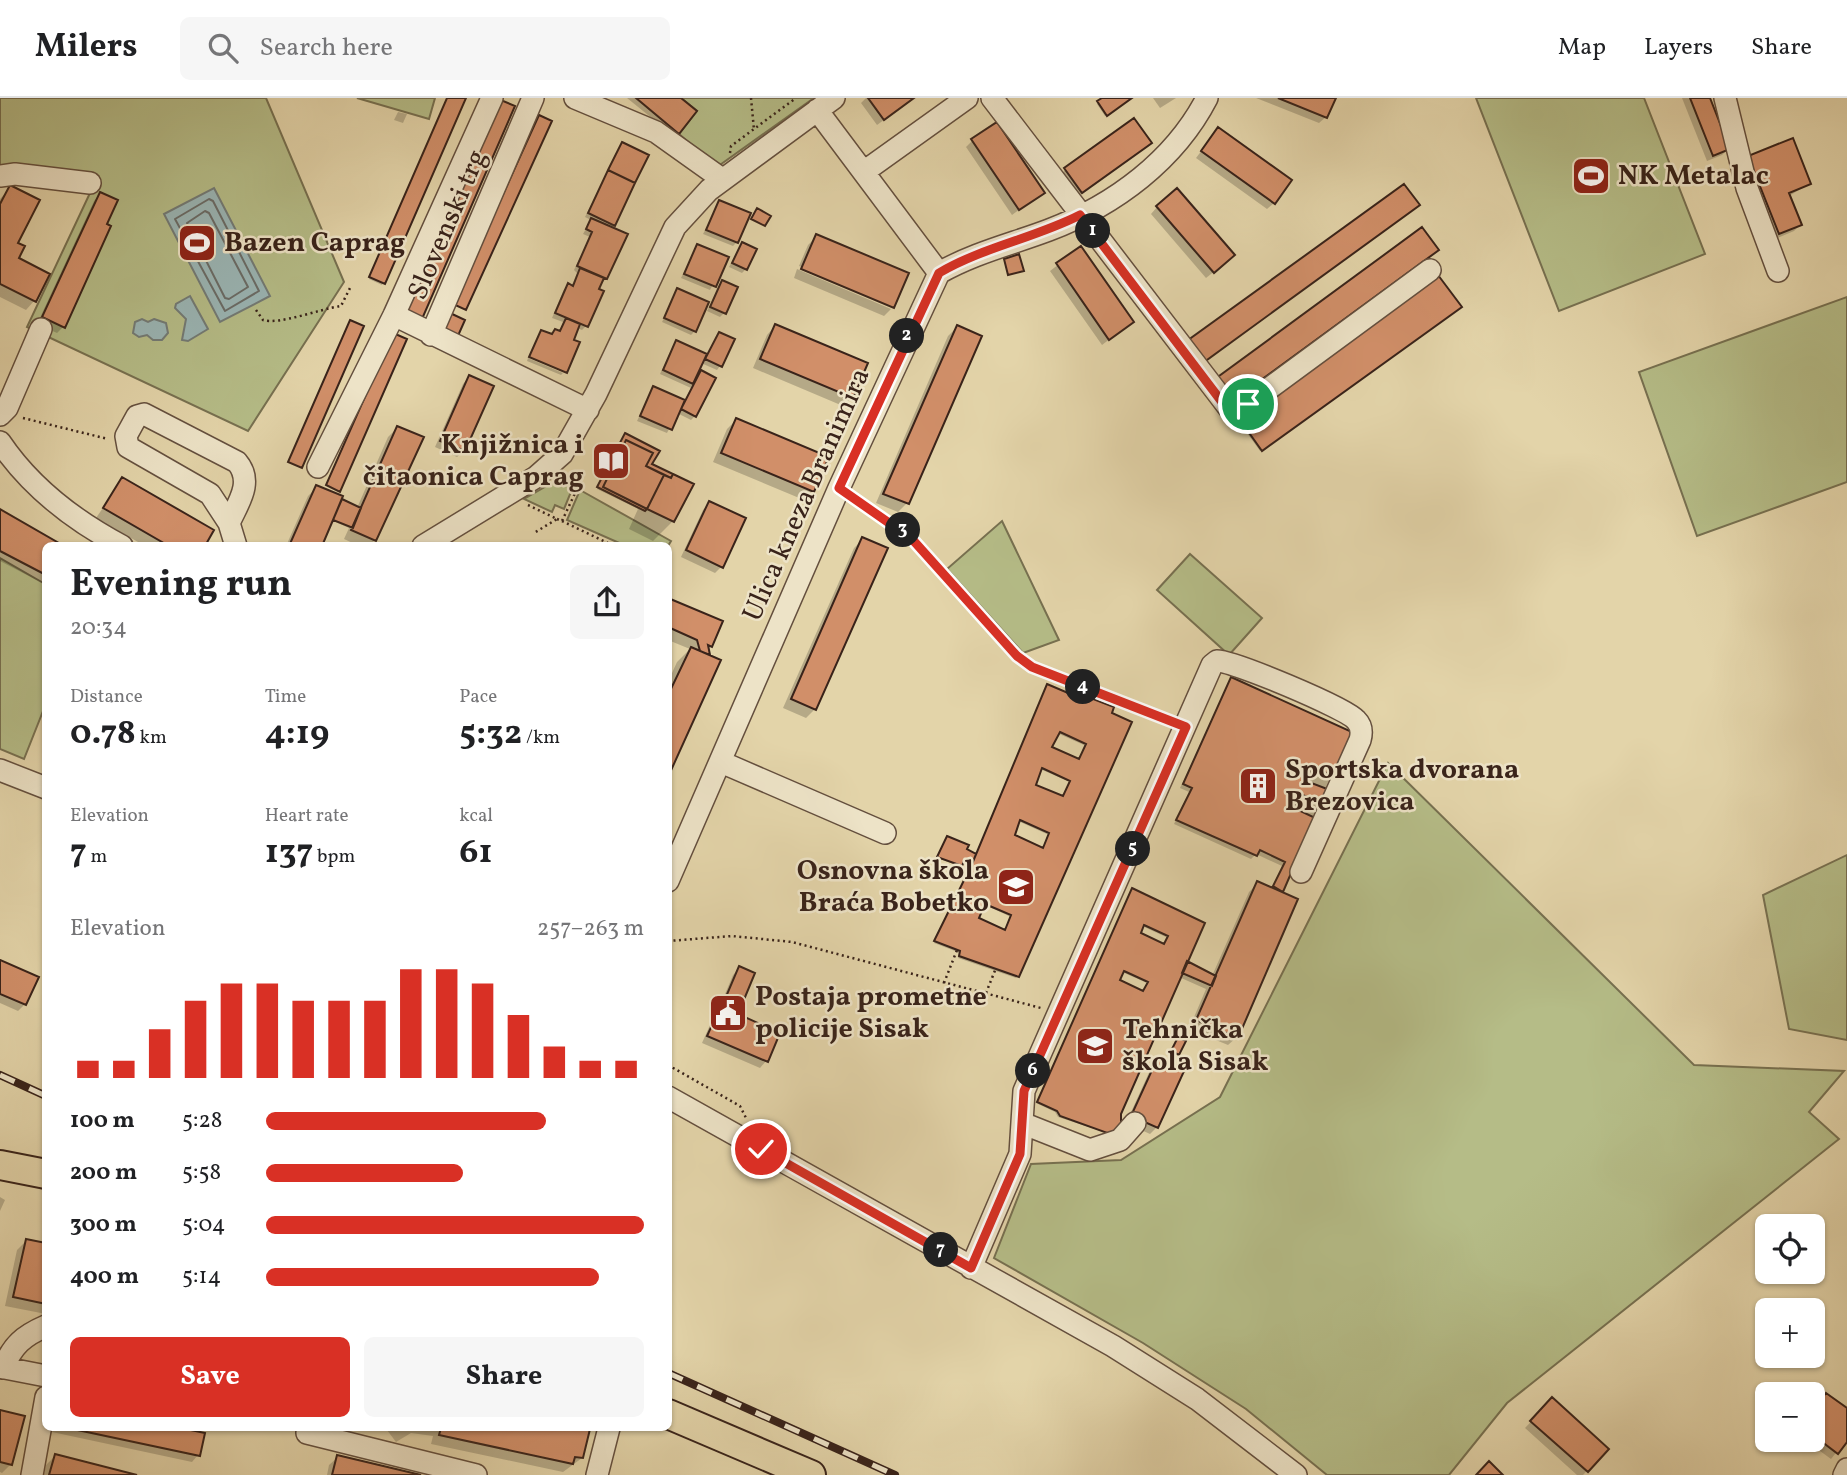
<!DOCTYPE html>
<meta charset="utf-8">
<style>
:root{--surface:#fff;--page:#f6f6f6;--text:#202124;--muted:#757577;--line:#e0e0e0;--accent:#d93025}
body{margin:0;font-family:Vollkorn,serif;background:var(--page);color:var(--text);height:100vh;display:flex;flex-direction:column;font-size:26px;white-space:nowrap}
*{box-sizing:border-box;margin:0}
p{font-size:23px;color:var(--muted)}
.icon{flex:none;width:38px;height:38px;fill:none;stroke:currentColor;stroke-width:2;stroke-linecap:round;stroke-linejoin:round}
.map{position:relative;flex:1;overflow:hidden}
.sheet{position:absolute;left:42px;top:444px;width:630px;height:889px;display:flex;flex-direction:column;background:var(--surface);border-radius:10px;box-shadow:0 2px 5px #0004}
.sheet>*{flex:none}
.fabs{position:absolute;left:1755px;top:1116px;display:grid;gap:14px}
.fabs a{display:grid;place-items:center;width:70px;height:70px;border-radius:10px;background:var(--surface);box-shadow:0 2px 5px #0004;font-size:35px}
.pin{position:absolute;display:grid;place-items:center;width:60px;height:60px;color:#fff;margin:-30px;border:4px solid #fff;border-radius:50%;box-shadow:0 2px 7px #0007}
.km{position:absolute;width:35px;height:35px;margin:-18px;border-radius:50%;background:#222;color:#fff;font-size:19px;line-height:35px;text-align:center}
.round{display:grid;place-items:center;flex:none;width:74px;height:74px;border-radius:10px;background:var(--page)}
.overview{display:flex;align-items:center;justify-content:space-between;height:119px;padding:0 28px}
h1{font-size:38px;font-weight:700;line-height:52px}
.figures{display:grid;grid-template-columns:repeat(3,1fr);gap:10px;height:119px;padding:7px 28px}
.figures div{display:grid;align-content:center}
.figures b{font-size:35px;font-weight:700}
.figures small{font-size:19px;font-weight:400}
.figures p{font-size:19px}
.chart{height:196px;padding:14px 28px}
.chart p{display:flex;justify-content:space-between}
.chart svg{width:100%;height:126px;margin-top:7px;stroke:var(--accent);stroke-width:6}
.primary-button{display:flex;gap:14px;margin-top:auto;padding:14px 28px}
.primary-button a{flex:1;height:80px;border-radius:10px;background:var(--accent);color:#fff;font-size:28px;font-weight:700;line-height:80px;text-align:center}
.primary-button a+a{background:var(--page);color:var(--text)}
ul{padding:0 28px;list-style:none;font-size:23px}
li{display:grid;grid-template-columns:112px 84px 1fr;align-items:center;height:52px}
li i{height:18px;border-radius:9px;background:var(--accent)}
header{display:flex;align-items:center;gap:42px;box-sizing:border-box;height:98px;padding:0 35px;background:var(--surface);border-bottom:2px solid var(--line)}
header strong{font-size:33px}
nav{display:flex;gap:38px;margin-inline-start:auto;font-size:24px}
.search{width:490px;height:63px;background:var(--page);display:flex;align-items:center;gap:18px;box-sizing:border-box;padding:0 24px;border-radius:10px;color:var(--muted);font-size:26px}
.map>svg:first-child{display:block}
</style>
<header>
<strong>Milers</strong>
<div class="search"><svg class="icon" aria-label="search" viewBox="0 0 24 24"><circle cx="10" cy="10" r="6"/><path d="M15 15l6 6"/></svg>Search here</div>
<nav><a>Map</a><a>Layers</a><a>Share</a></nav>
</header>
<div class="map">
<svg width="1847" height="1377" viewBox="0 0 1847 1377">
<rect width="100%" height="100%" fill="#e3d4a9"/>
<filter id="stains"><feTurbulence type="fractalNoise" baseFrequency=".00286" numOctaves="4"/><feColorMatrix values="0 0 0 0 .2 0 0 0 0 .09 0 0 0 0 .02 0 0 0 .5 -.17"/></filter>
<radialGradient id="worn" r=".72"><stop offset=".6" stop-color="#630" stop-opacity="0"/><stop offset="1" stop-color="#630" stop-opacity=".3"/></radialGradient>
<path fill="#b5bc87" stroke="#777050" stroke-width="2" d="M0,0h266l78,184 -96,149 -221,-104 71,-151 -75,-10 -23,6z
M357,0h78l-6,21z
M681,0h133l-97,69 -38,-33 18,-23z
M1476,0h168l61,156 -146,57z
M1847,199v185l-150,54 -58,-164z
M557,382l16,7 -9,22 -9,-4 -3,7 -28,-13z
M580,392l91,51 -3,5h-42l-59,-26z
M1002,423l57,119 -36,13 -76,-84z
M1190,456l72,64 -33,37 -72,-65z
M0,460l45,26v122l-21,53 -24,-10z
M1388,665l306,302 150,6 -35,41 30,27 -332,264 -58,72h-122l-81,-66 -103,-66 -149,-85 37,-94 90,-4 99,-63z
M1847,757v185l-58,-11 -26,-134z"/>
<path fill="#9ab5b4" stroke="#737b76" stroke-width="2" d="M214,90l56,108 -50,26 -56,-108z
M190,198l18,33 -20,12 -6,-1 4,-21 -11,-11 1,-4z
M154,221l12,4 2,10 -6,7h-9l-6,-5 -8,2 -6,-4 2,-11 7,-3 6,3z"/>
<path fill="#0003" fill-rule="evenodd" d="M448,0h16l-82,187 -13,-6z
M627,0h51v34l-4,4z
M866,0h48l-37,27 -16,-22z
M1105,0h25l-25,18 -8,-12z
M1153,0h23l-16,10z
M1256,0h78l-8,19 -7,6z
M1682,0h26l20,51 -6,6 -15,6z
M398,14l9,2 -4,9 -9,-3z
M1218,31l56,74 -7,6 -71,-51z
M972,43l70,52 -30,22 -46,-68z
M622,46l-16,134 -9,12 4,2 -15,34 -4,4 -5,-2 -11,42 -37,-15 12,-23 9,3 5,-4 4,1 4,-10 -11,-4 12,-29 7,-2 6,-14 -3,-3 16,-33 -7,-3 8,-14 -6,-3z
M1143,51l-68,49 -16,-22 6,-6z
M1743,66l66,20 -20,12 11,29 -6,6 -21,9z
M11,89l6,72 17,42 -8,9 -26,-13v-98z
M100,96l-37,133 -6,6 -20,-9 57,-123z
M720,104l17,40 -4,4 -30,-12z
M1157,109l69,55 -20,16 -55,-64z
M817,138l90,38 -14,33 -94,-41 9,-21z
M742,146l4,25 -4,4 -13,-6z
M697,148l30,12 -17,32 -29,-12z
M1080,150l52,74 -30,23 -52,-74z
M797,171l94,40 -7,7 -90,-38z
M1438,179l21,29 -199,145 -21,-29z
M723,184l1,31 -4,4 -13,-6z
M678,192l17,41 -4,4 -29,-13z
M775,228l77,71 -9,9 -90,-38 14,-33z
M957,229l23,10 -73,166 -9,9 -22,-9 72,-167z
M719,236l1,32 -3,4 -16,-7 -3,8 16,7 -19,38 -4,4 -14,-7 -10,20 -30,-12 16,-33 31,13 7,-13 -31,-14 13,-28 4,-4 29,14z
M528,260l35,15 -2,2 -34,-14z
M469,279l-5,74 -7,6 -22,-10 28,-63z
M736,322l76,71 -8,9 -91,-38 14,-33z
M397,330l-22,112 -6,6h-10l-15,-7 5,-11 -18,-8 -12,26h-33l22,-50 9,-9 20,20 5,-6 15,7 31,-71z
M624,338l25,29 42,19 -18,37 -20,20 -24,-12 9,-20 -41,-20z
M122,382l81,66h-58l-49,-28z
M709,405l12,64 -6,6 -34,-16 22,-47z
M0,413l61,35h-15v39l-46,-24z
M863,441l-48,170 -9,9 -23,-10 71,-160z
M668,502l42,46 -42,127v-91l9,-20 13,-13 -22,-9z
M1231,582l119,52 -71,161 -42,144 -9,8 -39,-16 17,-40 -27,-12 -33,72 -33,86 -55,-18 -3,-5 -19,-9 95,-211 72,31 -18,39 27,14 37,-84 9,-9 13,6 11,-23 -26,-12 -5,5 -77,-35 15,-32 -9,-4zM1142,828l26,12 -4,8 -25,-12zM1122,874l25,11 -4,10 -25,-12z
M1046,590l66,20 -96,270 -58,-20 2,-5 -26,-10 38,-77 -10,-4 -3,4 -22,-8 9,-18 29,16zM1057,635l29,13 -7,15 -29,-13zM1040,671l30,13 -7,15 -29,-11zM1018,723l31,14 -7,15 -29,-14zM983,806l28,13 -7,15 -28,-13z
M0,864l25,42 -7,7 -18,-8z
M740,870l-5,47 43,19 -12,27 -6,7 -58,-25 12,-27 6,-6 7,3 1,-4 -8,-3 13,-31z
M1158,961l-1,68 -7,7 -24,-11 26,-57z
M0,1099l5,3 -5,11z
M26,1143l20,4v69l-41,-8 12,-56z
M1546,1308l61,43 -24,26h-6l-52,-47z
M1847,1312v29l-16,20 -26,-19h8v-29z
M0,1314l11,52 -9,9 -2,-1z
M53,1330h119l26,27 -6,7 -140,-30z
M362,1330h214l6,30 -19,14 -132,-28 2,-8 -22,-3 -15,9 -9,-12 -16,1z
M55,1358l75,19h-86l2,-10z
M338,1359l76,18h-87l2,-10z"/>
<g fill="none" stroke-linecap="round" stroke-linejoin="round">
<path stroke="#6a6c67" stroke-width="2" d="M209,101l4,2 46,90 -34,20 -50,-92z
M205,113l4,2 39,74 -19,12 -4,-1 -38,-75z"/>
</g>
<path fill="#d18f69" stroke="#39231a" stroke-width="2" fill-rule="evenodd" d="M447,0h19l-81,186 -16,-7z
M496,0l19,8 -93,213 -21,-9z
M636,0h45l16,13 -18,23z
M868,0h46l-30,22z
M1102,0h30l-25,18 -10,-15z
M1278,0h58l-9,20z
M1690,0h20l20,51 -17,7z
M539,17l13,6 -86,189 -13,-6z
M1134,20l18,25 -70,50 -18,-25z
M997,24l48,71 -26,17 -48,-71z
M1218,29l74,53 -17,24 -74,-53z
M1793,40l18,46 -22,9 13,32 -23,9 -31,-78z
M622,44l27,13 -14,28 -27,-13z
M608,72l27,13 -20,43 -27,-13z
M1404,86l16,21 -220,160 -16,-22z
M10,87l30,15 -22,43 7,3 -6,12 31,16 -14,28 -36,-18v-80z
M1177,90l58,67 -21,18 -58,-67z
M100,94l18,8 -11,24 4,2 -46,102 -23,-11z
M719,102l32,13 -13,30 -32,-13z
M757,110l14,8 -6,10 -14,-7z
M591,120l37,16 -21,45 -30,-13 15,-34 -6,-3z
M1422,129l17,23 -208,152 -16,-23z
M816,136l93,39 -15,35 -93,-39z
M742,144l15,7 -10,21 -15,-7z
M697,146l32,13 -13,30 -32,-13z
M1081,148l53,76 -25,18 -53,-77z
M1019,156l5,17 -16,4 -4,-16z
M580,170l24,10 -5,11 5,2 -16,36 -33,-14 13,-30 5,3z
M1438,177l24,32 -200,144 -22,-31z
M722,182l16,7 -12,27 -16,-7z
M677,190l32,14 -13,30 -32,-14z
M450,215l15,7 -8,18 -15,-8z
M566,220l14,6 -6,16 6,2 -13,31 -38,-16 12,-27 11,4 3,-5 5,2z
M350,222l14,6 -62,142 -14,-6z
M775,226l93,39 -15,35 -93,-39z
M957,227l25,11 -73,168 -26,-10z
M719,234l16,7 -13,28 -17,-8z
M393,235l14,6 -67,153 -14,-7z
M676,242l31,14 -14,30 -30,-14z
M701,272l15,8 -20,39 -15,-8z
M469,277l25,11 -29,65 -25,-10z
M653,288l32,14 -13,30 -32,-14z
M736,320l93,39 -15,35 -93,-39z
M397,328l27,11 -48,104 -25,-11z
M625,335l35,18 -8,13 21,10 -2,4 -25,-12 7,-13 -27,-13 -23,47 44,22 -2,2 -48,-24z
M626,342l27,13 -7,13 18,9 -17,34 -44,-22z
M673,376l21,10 -20,38 -27,-13 17,-34 7,3z
M122,379l92,53 -9,16h-36l-66,-38z
M316,387l27,11 -10,24 -11,26h-33z
M342,401l19,9 -8,20 -20,-8z
M709,403l37,17 -23,50 -37,-18z
M0,411l64,37h-18v29l-46,-24z
M862,439l26,11 -72,162 -25,-11z
M668,500l55,23 -11,26 -4,-2 2,10 -10,-4 -3,-11 -29,-13z
M691,549l30,13 -53,117v-82z
M1231,579l121,55 -6,26 -5,-1 -58,135 -10,-6 12,-24 -25,-12 -3,6 -81,-36 16,-32 -9,-4z
M1047,586l21,9 2,-3 44,17 -2,6 20,9 -113,255 -60,-21 1,-5 -26,-10 38,-77zM1060,634l26,12 -7,15 -27,-12zM1042,670l28,13 -7,15 -27,-11zM1020,722l29,13 -6,15 -28,-13zM985,806l26,11 -6,15 -26,-12z
M1312,668l21,10 -6,13 -21,-8z
M1300,696l22,9 -7,15 -21,-10z
M947,738l22,9 -2,4 9,5 -4,10 -8,-3 -2,5 -25,-9z
M1257,783l41,18 -60,139 -42,-18z
M1132,790l73,35 -84,191v13l-11,7 -50,-18 -3,-5 -20,-9zM1144,827l24,11 -4,8 -23,-11zM1124,873l24,11 -5,9 -23,-11z
M0,862l39,17 -13,28 -26,-11z
M1187,863l29,15 -4,10 -30,-13z
M739,868l16,7 -17,41 42,19 -12,29 -61,-26 13,-28 9,4 4,-9 -8,-4z
M1178,939l8,4 -7,14 -8,-4z
M1158,959l27,12 -27,59 -27,-12z
M26,1141l20,4v61l-33,-7z
M1826,1295l21,15v34l-9,12 -25,-19v-25z
M1552,1299l57,52 -21,23 -58,-51z
M0,1312l25,6 -13,49 -12,-3z
M68,1330h113l24,5 -5,23z
M441,1330h143l6,1 -7,29 -8,-1 -2,7 -134,-29z
M55,1356l82,21h-88z
M337,1357l84,20h-89z
M1489,1363l14,14h-27z"/>
<g fill="none" stroke-linecap="round" stroke-linejoin="round">
<defs>
<path id="minor" d="M575,0l81,34 66,47
M992,0l237,310 19,-4 182,-134
M1725,0l22,90 31,83
M817,12l122,163
M865,73l102,-73
M0,78l15,-2 75,9
M394,217l194,95
M431,237l102,-237
M0,317l7,-7 34,-79
M0,344c31,46 73,78 122,104
M318,369l76,-152 98,-217
M229,425c9,-20 25,-41 8,-61l-93,-48 -7,2 -11,20 2,11 82,47 19,29 7,23
M423,448l113,-69 26,-23 34,-60 79,-167 34,-37 125,-92
M721,664l164,71
M0,672l46,18
M668,783l171,-393 100,-215c35,-20 73,-29 110,-43 66,-25 126,-70 158,-132
M668,999l445,249 84,53 99,76
M1022,1025l68,27 30,-10 15,-17
M971,1170l49,-114 4,-63 188,-426 5,-4c14,-1 129,47 139,59 6,6 6,13 4,20l-59,132
M0,1269l46,9
M3,1270c10,-23 20,-32 43,-42
M307,1335l169,42
M32,1377l14,-78
M597,1377l12,-47
M1844,1377l3,-6"/>
<path id="major" d="M0,1067l46,9
M668,1316l143,61"/>
</defs>
<use href="#minor" stroke="#644f3e" stroke-width="24"/>
<use href="#major" stroke="#39231a" stroke-width="32"/>
<path stroke="#39231a" stroke-width="2.5" stroke-dasharray="2 3.5" stroke-linecap="butt" d="M751,0l3,32
M730,55l1,-7 65,-48
M256,212l7,10c16,5 57,-11 78,-14l10,-20
M23,320l85,21
M854,400l45,29 37,34 81,95 15,11 135,53
M528,407l29,14 -23,14
M557,421l5,2 15,-32
M562,423l52,25
M668,843l64,-5 60,6 249,66
M944,885l13,-33
M986,895l10,-25
M668,967l72,41 7,14"/>
<use href="#minor" stroke="#ede3c7" stroke-width="21"/>
<use href="#major" stroke="#e3d4a9" stroke-width="28"/>
<defs>
<path id="rail" d="M0,977l46,21
M668,1275l227,102"/>
</defs>
<use href="#rail" stroke="#39231a" stroke-width="8"/>
<use href="#rail" stroke="#ede3c7" stroke-width="5" stroke-dasharray="16" stroke-linecap="butt"/>
</g>
<g fill="none" stroke-linecap="round" stroke-linejoin="round">
<defs>
<path id="route" d="M761,1051l210,119 49,-114 4,-63 162,-364 -154,-60 -15,-11 -105,-117 -73,-51 100,-215c44,-26 96,-35 141,-58l145,191 13,2 10,-4"/>
</defs>
<use href="#route" stroke="#fff" stroke-width="14"/>
<use href="#route" stroke="#d93025" stroke-width="9"/>
</g>
<defs>
<symbol id="stadium-square" viewBox="-11 -11 22 22"><rect x="-9" y="-9" width="18" height="18" rx="4" fill="#8f2418" stroke="#ede3c7"/><path d="M0-5a6.5 5 0 1 0 0 10a6.5 5 0 1 0 0-10ZM-3.5-1.8h7v3.6h-7Z" fill="#fff"/></symbol>
<symbol id="library-square" viewBox="-11 -11 22 22"><rect x="-9" y="-9" width="18" height="18" rx="4" fill="#8f2418" stroke="#ede3c7"/><path d="M-6-4Q-3-5.5-.7-3.5V5Q-3 3-6 4ZM6-4Q3-5.5 .7-3.5V5Q3 3 6 4Z" fill="#fff"/></symbol>
<symbol id="building-square" viewBox="-11 -11 22 22"><rect x="-9" y="-9" width="18" height="18" rx="4" fill="#8f2418" stroke="#ede3c7"/><path d="M-4-6H4V6H1V3H-1V6H-4ZM-2.5-4.3h1.7v1.8h-1.7ZM.8-4.3h1.7v1.8H.8ZM-2.5-1h1.7V.8h-1.7ZM.8-1h1.7V.8H.8Z" fill="#fff"/></symbol>
<symbol id="school-square" viewBox="-11 -11 22 22"><rect x="-9" y="-9" width="18" height="18" rx="4" fill="#8f2418" stroke="#ede3c7"/><path d="M0-5L7-2L0 1L-7-2ZM-4 1L0 2.5L4 1V4Q0 6-4 4Z" fill="#fff"/></symbol>
<symbol id="civic-square" viewBox="-11 -11 22 22"><rect x="-9" y="-9" width="18" height="18" rx="4" fill="#8f2418" stroke="#ede3c7"/><path d="M-.6-6.5H3V-4.5H.6V-3L4-1V1h2V6H-6V1h2V-1L-.6-3ZM-1.2 2.5V6h2.4V2.5Z" fill="#fff"/></symbol>
</defs>
<g fill-rule="evenodd">
<use href="#stadium-square" x="1569" y="56" width="44" height="44"/>
<use href="#stadium-square" x="175" y="123" width="44" height="44"/>
<use href="#library-square" x="589" y="341" width="44" height="44"/>
<use href="#building-square" x="1236" y="666" width="44" height="44"/>
<use href="#school-square" x="994" y="767" width="44" height="44"/>
<use href="#civic-square" x="706" y="893" width="44" height="44"/>
<use href="#school-square" x="1073" y="926" width="44" height="44"/>
</g>
<g text-anchor="middle" dominant-baseline="central" stroke-width="5" stroke-linejoin="round" paint-order="stroke">
<g font-size="28" font-weight="bold" fill="#39231a" stroke="#ede3c7" text-anchor="start">
<text x="1618" y="78">NK Metalac</text>
<text x="224" y="145">Bazen Caprag</text>
<text x="584" y="347" text-anchor="end">Knjižnica i<tspan x="584" dy="32">čitaonica Caprag</tspan></text>
<text x="1285" y="672">Sportska dvorana<tspan x="1285" dy="32">Brezovica</tspan></text>
<text x="989" y="773" text-anchor="end">Osnovna škola<tspan x="989" dy="32">Braća Bobetko</tspan></text>
<text x="755" y="899">Postaja prometne<tspan x="755" dy="32">policije Sisak</tspan></text>
<text x="1122" y="932">Tehnička<tspan x="1122" dy="32">škola Sisak</tspan></text>
</g>
<g font-size="28" fill="#39231a" stroke="#ede3c7">
<text transform="translate(448 127) rotate(-67)">Slovenski trg</text>
<text transform="translate(807 397) rotate(-66)">Ulica kneza Branimira</text>
</g>
</g>
<rect width="100%" height="100%" filter="url(#stains)"/>
<rect width="100%" height="100%" fill="url(#worn)"/>
</svg>
<div class="fabs">
<a><svg class="icon" aria-label="locate" viewBox="0 0 24 24"><circle cx="12" cy="12" r="6"/><path d="M12 2v4M12 18v4M2 12h4M18 12h4"/></svg></a>
<a>+</a>
<a>−</a>
</div>
<div class="pin" style="left:1248px;top:306px;background:#1e9e55"><svg class="icon" aria-label="arrive" viewBox="0 0 24 24"><path d="M6 21V4h12l-3 4 3 4H6"/></svg></div>
<div class="pin" style="left:761px;top:1051px;background:#d93025"><svg class="icon" aria-label="check" viewBox="0 0 24 24"><path d="M5 12l5 5 9-10"/></svg></div>
<b class="km" style="left:1093px;top:133px">1</b>
<b class="km" style="left:907px;top:238px">2</b>
<b class="km" style="left:903px;top:432px">3</b>
<b class="km" style="left:1083px;top:589px">4</b>
<b class="km" style="left:1133px;top:751px">5</b>
<b class="km" style="left:1033px;top:973px">6</b>
<b class="km" style="left:941px;top:1152px">7</b>
<section class="sheet">
<div class="overview"><div><h1>Evening run</h1><p>20:34</p></div><a class="round"><svg class="icon" aria-label="share" viewBox="0 0 24 24"><path d="M12 15V3M7 8l5-5 5 5M5 13v7h14v-7"/></svg></a></div>
<div class="figures">
<div><p>Distance</p><b>0.78<small> km</small></b></div>
<div><p>Time</p><b>4:19</b></div>
<div><p>Pace</p><b>5:32<small> /km</small></b></div>
</div>
<div class="figures">
<div><p>Elevation</p><b>7<small> m</small></b></div>
<div><p>Heart rate</p><b>137<small> bpm</small></b></div>
<div><p>kcal</p><b>61</b></div>
</div>
<div class="chart"><p><span>Elevation</span>257–263 m</p>
<svg viewBox="0 0 160 44" preserveAspectRatio="none"><path d="M5 44V38M15 44V38M25 44V27M35 44V17M45 44V11M55 44V11M65 44V17M75 44V17M85 44V17M95 44V6M105 44V6M115 44V11M125 44V22M135 44V33M145 44V38M155 44V38"/></svg>
</div>
<ul>
<li><b>100 m</b>5:28<i style="width:74%"></i></li>
<li><b>200 m</b>5:58<i style="width:52%"></i></li>
<li><b>300 m</b>5:04<i style="width:100%"></i></li>
<li><b>400 m</b>5:14<i style="width:88%"></i></li>
</ul>
<div class="primary-button"><a>Save</a><a>Share</a></div>
</section>
</div>
